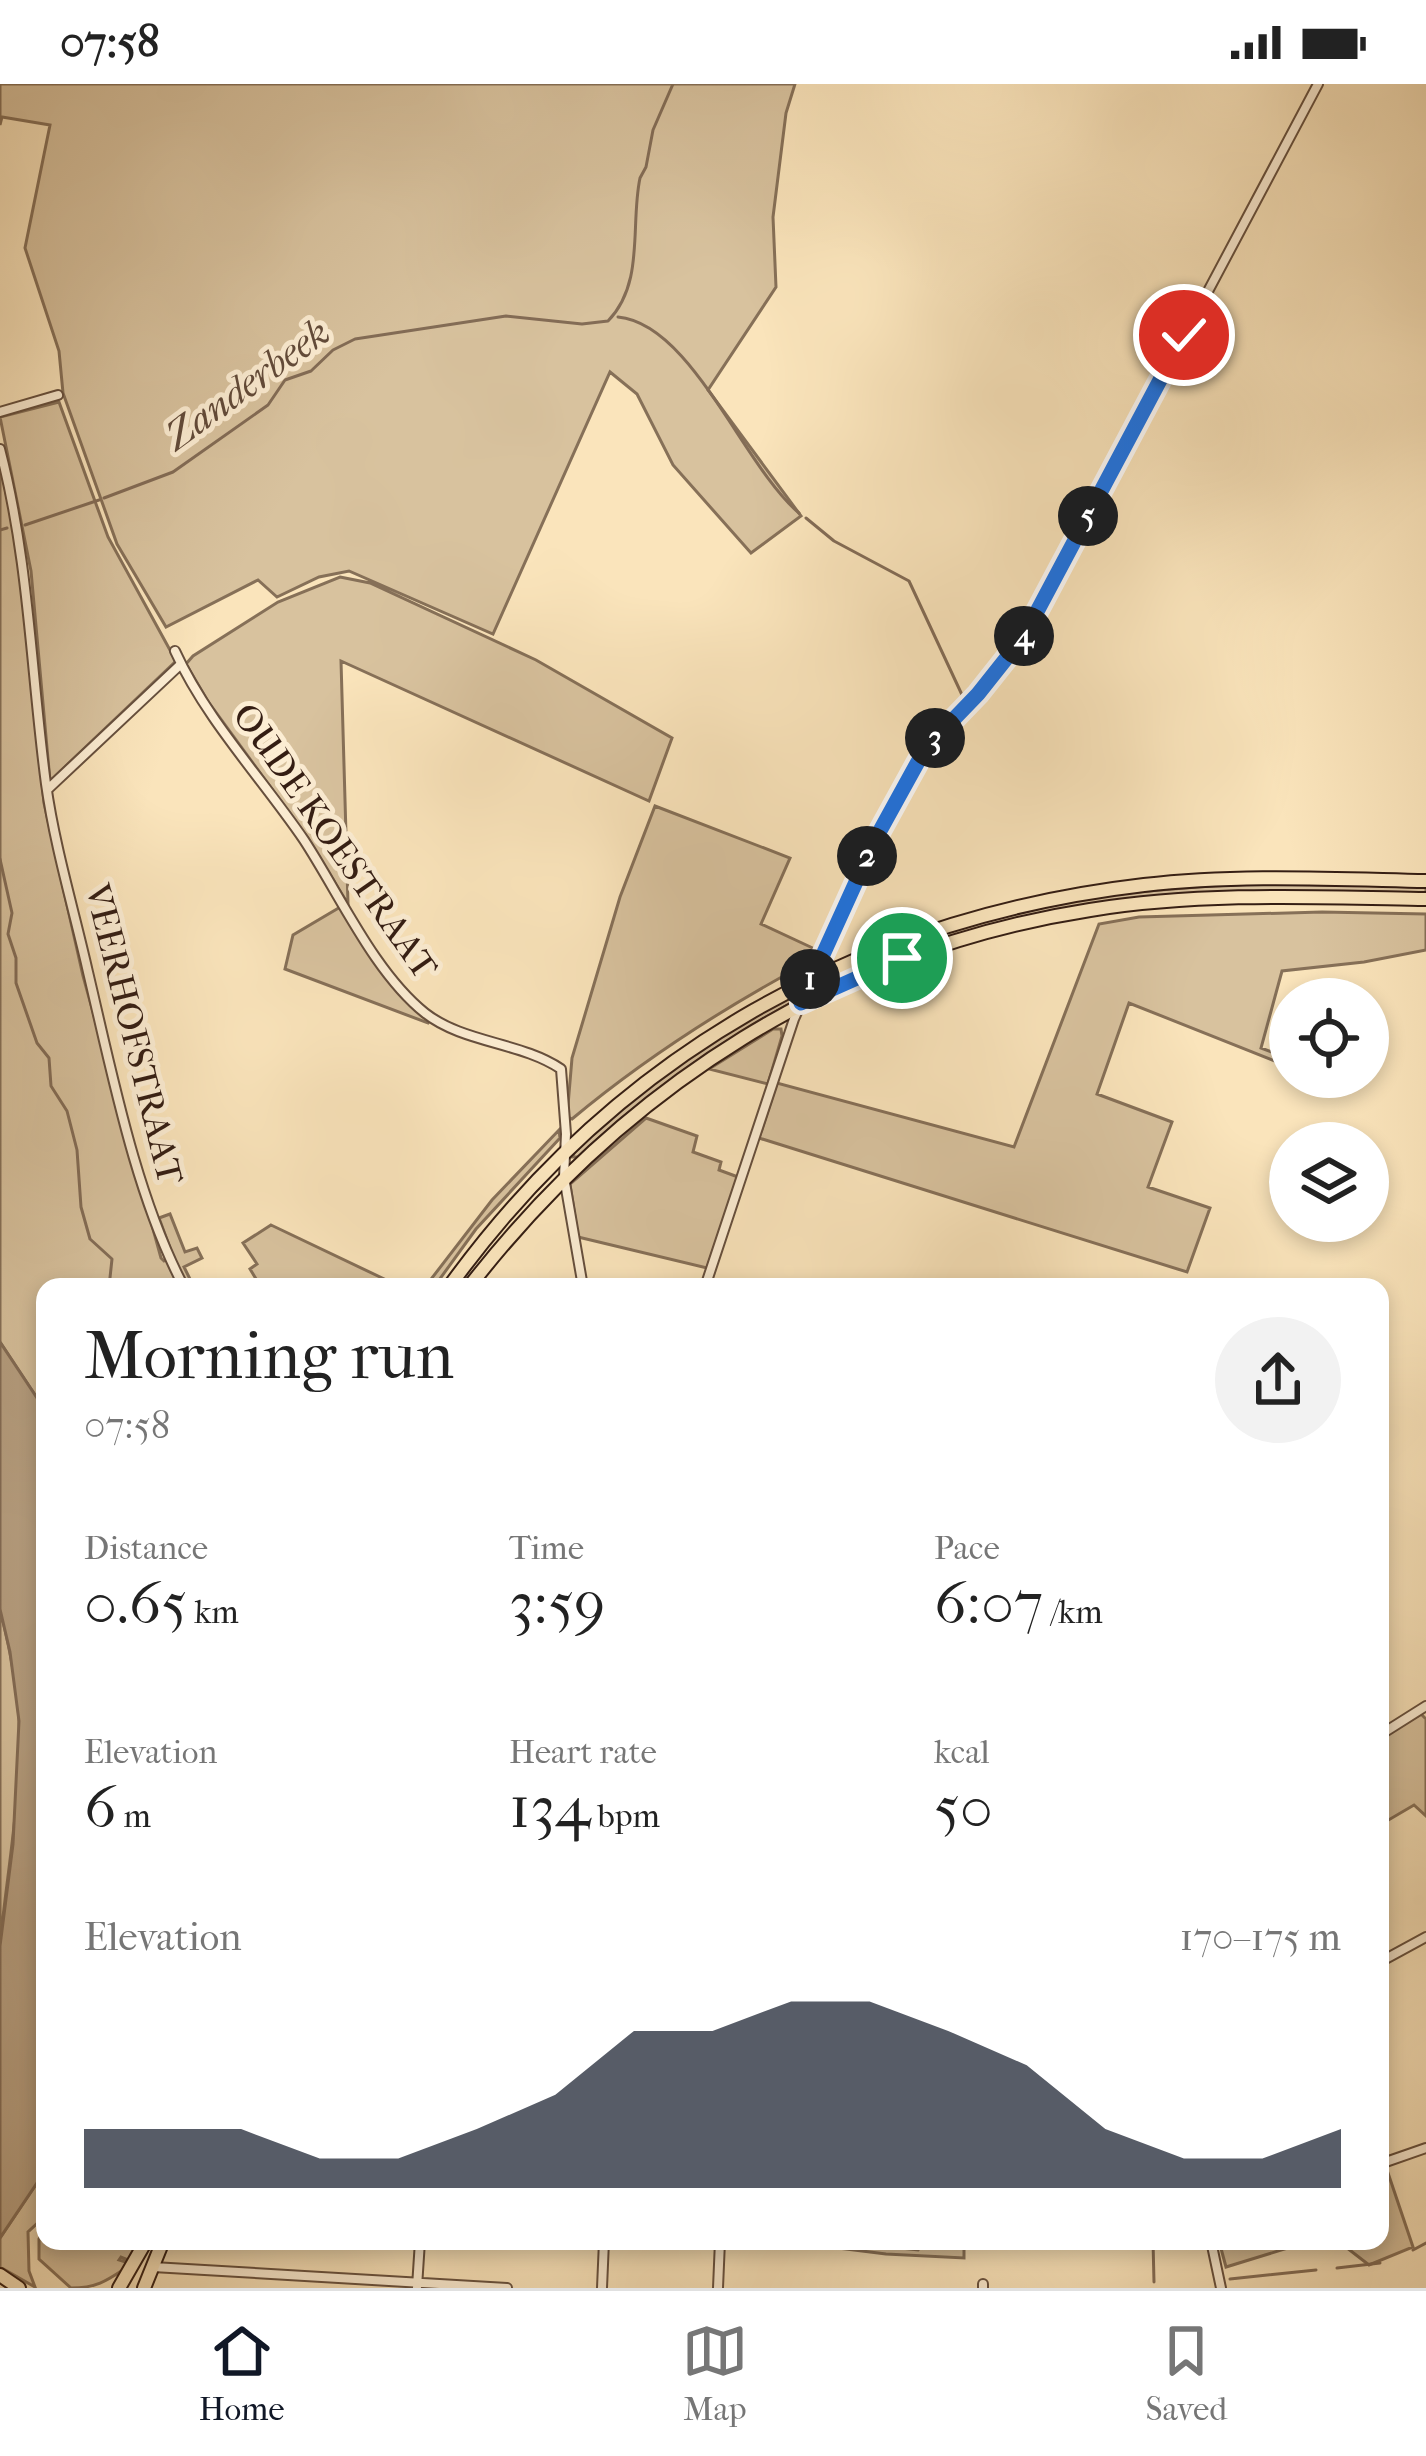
<!DOCTYPE html>
<meta charset="utf-8">
<style>
:root{--surface:#fff;--page:#f2f2f2;--text:#222;--muted:#767676;--line:#e0e0e0;--accent:#111827}
body{margin:0;font-family:"IM FELL French Canon",serif;background:var(--page);color:var(--text);height:100vh;display:flex;flex-direction:column;font-size:45px;white-space:nowrap}
*{box-sizing:border-box;margin:0}
p{font-size:39px;color:var(--muted)}
.icon{flex:none;width:66px;height:66px;fill:none;stroke:currentColor;stroke-width:2;stroke-linecap:round;stroke-linejoin:round}
.map{position:relative;flex:1;overflow:hidden}
.drawer{position:absolute;left:36px;top:1194px;width:1353px;height:972px;display:flex;flex-direction:column;background:var(--surface);border-radius:24px;box-shadow:0 6px 18px #0003}
.drawer>*{flex:none}
.tools{position:absolute;left:1269px;top:894px;display:grid;gap:24px}
.tools a{display:grid;place-items:center;width:120px;height:120px;border-radius:50%;background:var(--surface);box-shadow:0 6px 18px #0003;font-size:60px}
.pin{position:absolute;display:grid;place-items:center;width:102px;height:102px;color:#fff;margin:-51px;border:6px solid #fff;border-radius:50%;box-shadow:0 3px 12px #0007}
.km{position:absolute;width:60px;height:60px;margin:-30px;border-radius:50%;background:#222;color:#fff;font-size:33px;line-height:60px;text-align:center}
.round{display:grid;place-items:center;flex:none;width:126px;height:126px;border-radius:63px;background:var(--page)}
.head{display:flex;align-items:center;justify-content:space-between;height:204px;padding:0 48px}
h1{font-size:66px;font-weight:600;line-height:90px}
.metrics{display:grid;grid-template-columns:repeat(3,1fr);gap:18px;height:204px;padding:12px 48px}
.metrics div{display:grid;align-content:center}
.metrics b{font-size:60px;font-weight:600}
.metrics small{font-size:33px;font-weight:400}
.metrics p{font-size:33px}
.chart{height:336px;padding:24px 48px}
.chart p{display:flex;justify-content:space-between}
.chart svg{width:100%;height:216px;margin-top:12px;fill:var(--accent);opacity:.7}
.status{display:flex;justify-content:space-between;align-items:center;height:84px;padding:0 60px;background:var(--surface);direction:ltr}
.status svg{height:33px;fill:currentColor}
.tab-bar{display:flex;justify-content:space-around;align-items:center;height:168px;border-top:3px solid var(--line);background:var(--surface);font-size:33px;color:var(--muted)}
.tab-bar a{display:grid;justify-items:center;gap:6px}
.tab-bar .selected{color:var(--accent)}
.map>svg:first-child{display:block}
</style>
<div class="status"><b>07:58</b><svg viewBox="0 0 49 12"><path d="M0 12V9h3v3zM5 12V6h3v6zM10 12V3h3v9zM15 12V0h3v12zM26 1h20v11H26zM47 4h2v5h-2z"/></svg></div>
<div class="map">
<svg width="1426" height="2204" viewBox="0 0 1426 2204">
<rect width="100%" height="100%" fill="#fae4bb"/>
<filter id="stains"><feTurbulence type="fractalNoise" baseFrequency=".00167" numOctaves="4"/><feColorMatrix values="0 0 0 0 .2 0 0 0 0 .09 0 0 0 0 .02 0 0 0 .5 -.17"/></filter>
<radialGradient id="worn" r=".72"><stop offset=".6" stop-color="#630" stop-opacity="0"/><stop offset="1" stop-color="#630" stop-opacity=".3"/></radialGradient>
<path fill="#d8c29e" stroke="#867058" stroke-width="3" d="M0,0h795l-9,29 -13,104 3,70 -68,103 93,126 -50,37 -78,-88 -36,-71 -27,-22 -117,262 -144,-63 -30,6 -42,20 -19,-17 -92,47 -49,-83 -54,-151 -4,-42 -34,-103 25,-123 -48,-8 -2,8z
M59,318l49,135 68,124 -126,120 -19,-210 -31,-154z
M0,381l20,92 24,246 39,173 78,282 3,3 9,-5 -14,-38 11,-4 15,38 12,-4 5,10 -18,9 10,20h-149v123l-45,-68z
M340,493l30,6 166,77 136,78 -23,63 -308,-140 7,243 -41,-67 -98,-134 -23,-39 7,-8 85,-54z
M655,722l135,52 -29,66 56,26 -8,12c-84,45 -164,96 -237,157l-5,-2 5,-59 48,-161z
M1252,800l174,2v9l-176,-3 -271,37 -76,24 -82,35 -5,-2v-3c33,-14 67,-30 101,-43 108,-40 222,-51 335,-56z
M342,822l40,61 48,53 -2,3 -143,-54 8,-34z
M1322,828l104,2v36l-62,12 -82,9 -21,77 29,11v8l-161,-64 -32,91 75,28 -24,65 62,21 -23,64 -428,-134 18,-55 237,64 85,-223 40,-7z
M794,912l-1,6c-79,43 -150,94 -215,155h-6c25,-47 170,-137 222,-161z
M773,945h8l1,7 -14,48 -59,-15z
M646,1034l51,18 -4,16 28,10 -2,8 19,7 -31,91 -129,-31 -8,-53z
M559,1046l1,8 -84,91 -42,58h-9l67,-87z
M271,1141l130,62h-140l-11,-18 7,-5 -14,-21z
M0,1525c9,36 17,74 19,111 3,76 -12,151 -19,225z
M1421,1630l5,5v97l-12,-11 -34,20v-86z
M1386,2083l27,80 -44,18 -31,-24h42v-72z
M45,2087v45l-17,16 1,39 6,16 -35,-20v-29z
M45,2146v11h97l-9,21 -12,-5 -2,3 13,4c-22,14 -32,24 -61,24l-32,-29v-20z
M782,2157h55l81,9 6,-8 40,-1v17l-78,-4z
M1219,2157h70l2,6 -65,20z"/>
<path fill="#b7a082" stroke="#836c56" stroke-width="3" d="M0,1258l45,68v761l-45,67v-292l13,-102 6,-123 -9,-69 -10,-43z"/>
<g fill="none" stroke-linecap="round" stroke-linejoin="round">
<path stroke="#836c56" stroke-width="3" d="M618,233c74,7 125,149 181,196
M104,414l69,-26 95,-67 17,-25 26,-9 22,-21 22,-11 151,-23 76,8 26,-3c37,-38 22,-96 32,-143l6,-11 7,-37 20,-46
M806,434l28,23 75,40 54,116
M25,441l74,-25
M0,446l7,-2
M0,775l12,54 -4,21 8,24v25l21,60 12,15 2,28 16,25 10,39 4,57 9,32 22,20 -3,28
M1153,2157l1,41
M1413,2166l13,-7
M1337,2184l43,-5
M1230,2195l86,-9"/>
<defs>
<path id="street" d="M0,328l58,-17
M0,365c29,111 31,223 46,335 9,64 28,126 42,188 24,101 48,225 96,315
M175,567c32,70 86,126 129,189 36,55 70,132 121,173 38,30 96,29 136,56l5,65 -2,43 19,110
M48,705l133,-125
M705,1203l89,-268 82,-181 49,-89 53,-55 47,-58 293,-552
M1380,1651l46,-29
M1380,1878l46,-25
M1380,2080l46,-16
M1211,2157l10,47
M153,2183l354,21
M417,2203l3,-46
M602,2204l2,-47
M718,2204l2,-47
M983,2204v-4"/>
<path id="primary" d="M449,1203c168,-233 411,-369 695,-402 93,-11 189,-6 282,-4
M469,1203c155,-200 369,-338 621,-377 111,-18 224,-13 336,-11
M0,2191l19,13
M119,2204l27,-47
M144,2204l19,-47"/>
</defs>
<use href="#street" stroke="#664f3d" stroke-width="12"/>
<use href="#primary" stroke="#341d13" stroke-width="16"/>
<use href="#street" stroke="#fcedd3" stroke-width="8"/>
<use href="#primary" stroke="#fae4bb" stroke-width="12"/>
</g>
<g fill="none" stroke-linecap="round" stroke-linejoin="round">
<defs>
<path id="route" d="M902,874l-101,45 75,-165 49,-89 53,-55 46,-58 160,-301"/>
</defs>
<use href="#route" stroke="#fff" stroke-width="24"/>
<use href="#route" stroke="#1a73e8" stroke-width="15"/>
</g>
<g text-anchor="middle" dominant-baseline="central" stroke-width="10" stroke-linejoin="round" paint-order="stroke">
<g font-size="36" fill="#341d13" stroke="#fcedd3">
<text transform="translate(335 757) rotate(55)">OUDE KOESTRAAT</text>
<text transform="translate(134 950) rotate(76)">VEERHOFSTRAAT</text>
</g>
<g font-size="39" font-style="italic" fill="#624b3a" stroke="#fcedd3">
<text transform="translate(247 300) rotate(-36)">Zanderbeek</text>
</g>
</g>
<rect width="100%" height="100%" filter="url(#stains)"/>
<rect width="100%" height="100%" fill="url(#worn)"/>
</svg>
<div class="tools">
<a><svg class="icon" aria-label="locate" viewBox="0 0 24 24"><circle cx="12" cy="12" r="6"/><path d="M12 2v4M12 18v4M2 12h4M18 12h4"/></svg></a>
<a><svg class="icon" aria-label="layers" viewBox="0 0 24 24"><path d="M12 4l9 5-9 5-9-5zM3 14l9 5 9-5"/></svg></a>
</div>
<div class="pin" style="left:902px;top:874px;background:#1e9e55"><svg class="icon" aria-label="arrive" viewBox="0 0 24 24"><path d="M6 21V4h12l-3 4 3 4H6"/></svg></div>
<div class="pin" style="left:1184px;top:251px;background:#d93025"><svg class="icon" aria-label="check" viewBox="0 0 24 24"><path d="M5 12l5 5 9-10"/></svg></div>
<b class="km" style="left:810px;top:895px">1</b>
<b class="km" style="left:867px;top:772px">2</b>
<b class="km" style="left:935px;top:654px">3</b>
<b class="km" style="left:1024px;top:552px">4</b>
<b class="km" style="left:1088px;top:432px">5</b>
<section class="drawer">
<div class="head"><div><h1>Morning run</h1><p>07:58</p></div><a class="round"><svg class="icon" aria-label="share" viewBox="0 0 24 24"><path d="M12 15V3M7 8l5-5 5 5M5 13v7h14v-7"/></svg></a></div>
<div class="metrics">
<div><p>Distance</p><b>0.65<small> km</small></b></div>
<div><p>Time</p><b>3:59</b></div>
<div><p>Pace</p><b>6:07<small> /km</small></b></div>
</div>
<div class="metrics">
<div><p>Elevation</p><b>6<small> m</small></b></div>
<div><p>Heart rate</p><b>134<small> bpm</small></b></div>
<div><p>kcal</p><b>50</b></div>
</div>
<div class="chart"><p><span>Elevation</span>170–175 m</p>
<svg viewBox="0 0 160 44" preserveAspectRatio="none"><path d="M0 44V32L10 32L20 32L30 38L40 38L50 32L60 25L70 12L80 12L90 6L100 6L110 12L120 19L130 32L140 38L150 38L160 32V44z"/></svg>
</div>
</section>
</div>
<nav class="tab-bar">
<a class="selected"><svg class="icon" aria-label="home" viewBox="0 0 24 24"><path d="M3 11l9-7 9 7M6 9v11h12V9"/></svg>Home</a>
<a><svg class="icon" aria-label="map" viewBox="0 0 24 24"><path d="M3 6l6-2 6 2 6-2v14l-6 2-6-2-6 2zM9 4v14M15 6v14"/></svg>Map</a>
<a><svg class="icon" aria-label="saved" viewBox="0 0 24 24"><path d="M7 4h10v16l-5-4-5 4z"/></svg>Saved</a>
</nav>
